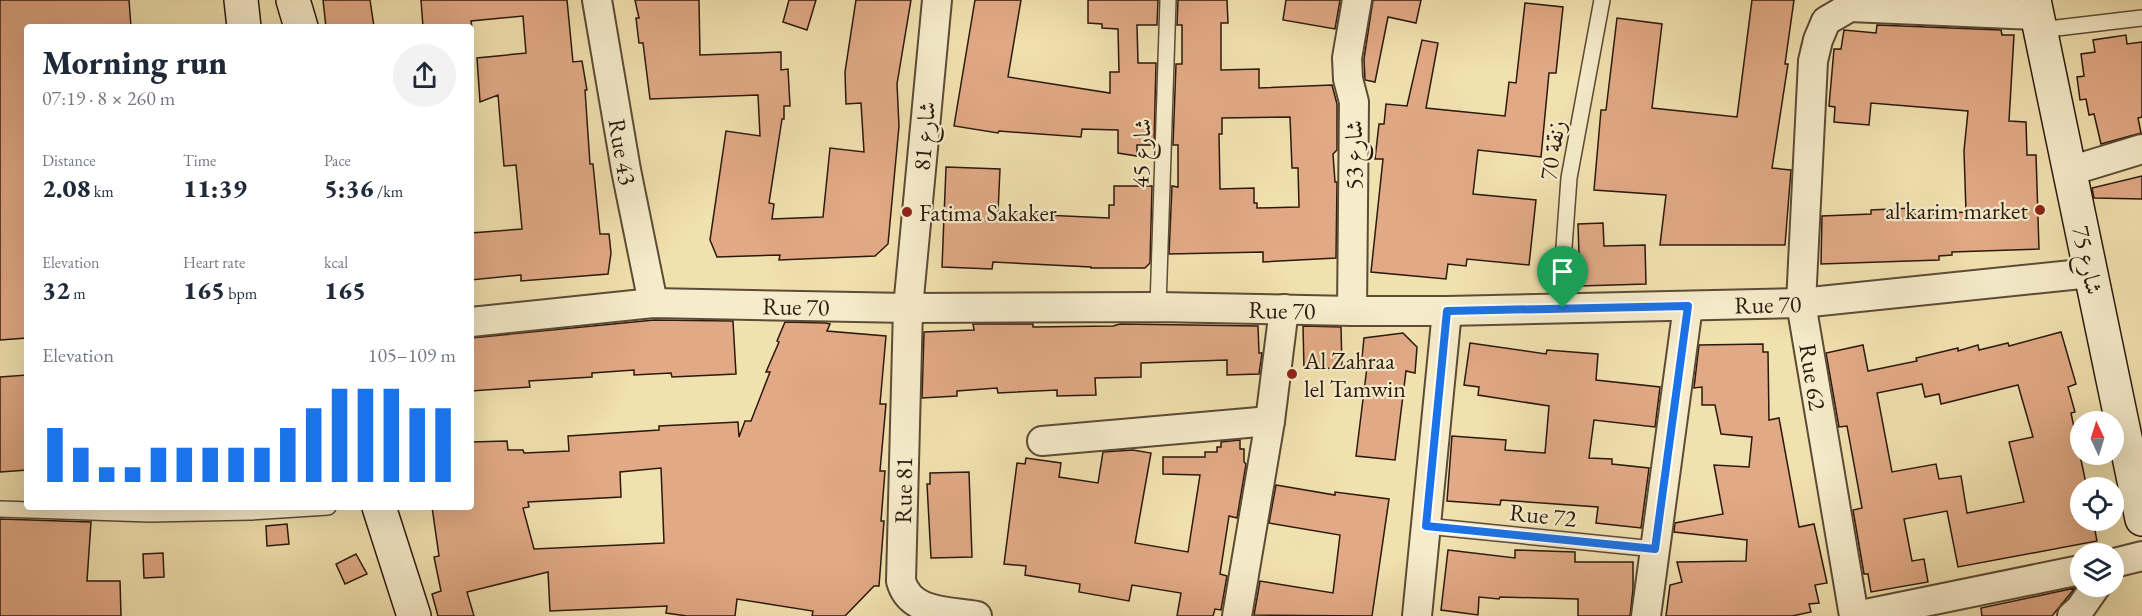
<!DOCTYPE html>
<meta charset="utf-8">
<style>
:root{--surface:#fff;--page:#f2f2f3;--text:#1f2937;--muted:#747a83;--accent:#1a73e8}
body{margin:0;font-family:"EB Garamond",Amiri,serif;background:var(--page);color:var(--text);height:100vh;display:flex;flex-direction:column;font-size:22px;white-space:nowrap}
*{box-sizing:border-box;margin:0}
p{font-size:20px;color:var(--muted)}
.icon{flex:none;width:33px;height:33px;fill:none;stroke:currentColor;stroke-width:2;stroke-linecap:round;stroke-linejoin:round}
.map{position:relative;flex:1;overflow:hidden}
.drawer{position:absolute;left:24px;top:24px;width:450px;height:486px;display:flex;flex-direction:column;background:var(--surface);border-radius:6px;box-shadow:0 6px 24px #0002}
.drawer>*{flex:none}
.needle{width:39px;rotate:356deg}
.buttons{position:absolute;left:2070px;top:411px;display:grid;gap:12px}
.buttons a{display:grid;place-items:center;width:54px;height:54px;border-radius:50%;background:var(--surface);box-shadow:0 6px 24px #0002;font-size:30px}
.pin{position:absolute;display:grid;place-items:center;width:51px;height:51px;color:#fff;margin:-62px -26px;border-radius:50% 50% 50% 0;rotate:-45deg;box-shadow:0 0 6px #0007}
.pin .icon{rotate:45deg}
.round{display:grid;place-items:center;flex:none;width:63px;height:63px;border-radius:32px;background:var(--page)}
.head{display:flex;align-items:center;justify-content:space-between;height:102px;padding:0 18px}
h1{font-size:33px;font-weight:800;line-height:45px}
.metrics{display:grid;grid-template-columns:repeat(3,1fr);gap:9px;height:102px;padding:6px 18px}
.metrics div{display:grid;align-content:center}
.metrics b{font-size:26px;font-weight:800}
.metrics small{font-size:16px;font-weight:400}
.metrics p{font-size:16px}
.chart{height:168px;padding:12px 18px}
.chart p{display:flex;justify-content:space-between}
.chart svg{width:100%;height:108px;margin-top:6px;stroke:var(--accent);stroke-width:6}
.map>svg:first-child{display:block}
</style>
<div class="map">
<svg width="2142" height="616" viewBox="0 0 2142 616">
<rect width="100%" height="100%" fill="#f1e1af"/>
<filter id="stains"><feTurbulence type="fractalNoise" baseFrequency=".00333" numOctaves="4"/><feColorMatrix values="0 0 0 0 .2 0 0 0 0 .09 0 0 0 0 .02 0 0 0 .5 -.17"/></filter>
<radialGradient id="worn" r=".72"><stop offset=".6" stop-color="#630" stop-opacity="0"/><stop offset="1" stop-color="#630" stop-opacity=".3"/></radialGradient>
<path fill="#e1a985" stroke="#2b190d" stroke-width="1.5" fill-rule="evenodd" d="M0,0h129l2,27h-104v311l-27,2z
M323,0h47l4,27h-48z
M421,0h146l6,62 9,-1 5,29h-2l5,74h3l7,70h9l2,19 -3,21 -87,7v-6l-50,5v-47l51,-4 -6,-64 -12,1 -6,-71 -18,7 -3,-44 49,-5 -3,-37 -52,5 1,6h-49z
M635,0h64l1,55 81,-3v18l7,-1 2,37h-6v13h-2l-13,84 5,1 -2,15 51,-2 7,-69 34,4 -3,-49 -15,1 -1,-32 11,-72h55l-14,84 2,42 -11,118 -13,12 -96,4 1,-5 -63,2 -7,-17 16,-109 34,5 -2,-41 -108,4 -7,-56h-4l-3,-25h3z
M789,0h27l-9,30 -24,-8z
M975,0h46l-13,77 102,16v-21h9l-1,-43 -16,-1v-4l-14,-1v-23h70l-1,25h-20l1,38h18l-2,82h-17v11l-19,-3v-23l-36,-1 -1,8 -82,-6 -1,2 -44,-7z
M1178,0h49l1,23h-7v47l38,-1v19l73,-3 5,19v46l-4,4 2,28h2l-1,76 -73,4v-10l-94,2 3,-68 6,1v-42h-5l3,-81h6v-39h-5zM1290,117l2,51h6l1,39 -42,1v-5h-3v-15l-34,1 -1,-55h3v-16z
M1286,0h54l-5,29 -52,-9z
M1373,0h48l-5,23 -28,-6 -13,65 -10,-2 -1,-21z
M1752,0h42l-9,64h3l-16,104 19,2 -6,75h-125l6,-50 -72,-5 7,-80h5l11,-92 45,6 -10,84 85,9z
M1525,3l38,4 -7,66h-7l-8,84 -63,-7 -5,44 63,6 -7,65 -62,-6 -1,7 -18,-2 -2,15 -75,-7 12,-113h-8l4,-35h5l2,-20 21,2 15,-66 16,3 -12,65 79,8 4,-34 7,1z
M1877,25l124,5 1,5h12l-5,86 17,1 1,33h9l3,94 -87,3v3l-13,1v4l-118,4 1,-48 49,-2v-4l42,-2 1,7 52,-3 -2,-61 4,-40 -97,-8 -2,22 -35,-3 1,-15 -6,-1 5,-57h7l3,-19 32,3z
M2126,35l1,9 15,-2v75l-4,1 3,15 -40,11 -7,-30 -5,1 -3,-16 -6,1 -3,-23 7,-1 -3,-22 14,-2 -2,-12z
M946,167l54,2 -2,44 111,5v-13h5v-19h38l-2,77 -5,5h-54v-1l-98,-5 -1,7 -50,-2z
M2142,176v23l-48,-1 -2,-10z
M1603,223l1,23 41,-1 1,39 -66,2 -2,-62z
M654,320l79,1 3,53 -64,3 -1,-4 -37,2v-5l-42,3v4l-63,4 1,6 -59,4v-53z
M785,322l41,1 4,1 -3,7 59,5 -6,68h6l-6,67h5l-4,50h3l-5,65h-5l-29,30h-33l1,-5 -76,-12 -2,17h-48l-21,-3 1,-7 -117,5 -2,-39 -81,20 7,24h-36l-6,-22 9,-3 -7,-34 5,-1 -7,-49h39v-65l36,-1 1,9h15l1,3 45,-2 -1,-15 91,-6v-4l79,-4 1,15 6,-16h6l19,-49h-4l13,-30 -2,-1zM661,468l3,75 -130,6 -11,-41 6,-1 -1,-5 93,-5 -1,-25z
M973,324h60v3l80,-1 7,-2 138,2 1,27h3l-3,21 -32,1v-15l-86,3v14l-46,1 1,17 -39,1v-6l-59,3 -1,-5 -40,3v5l-35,2 2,-66 50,-2z
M1303,326l38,1 1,41 -38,1z
M2061,332l15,52 -8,3 7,25 -4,1 16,75h-7v32h13l4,21 -139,26 -11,-56 -43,8 8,42 12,-2 4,23 -57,10 -3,-18h-4l-11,-64 9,-2 -15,-82 -8,1 -13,-74 37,-8 5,26 49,-10 -1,-3 42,-10v3l20,-6 1,5 29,-7 1,3zM1922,384l3,13 14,-3 2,10 77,-19 15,52 -24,5 15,60 -57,11 -6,-37 -22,3 -3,-15 -44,8 -15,-79z
M1403,333l14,14 -2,26 -9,-2 -11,89 -39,-4 11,-89 -6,1 3,-30z
M1470,343l76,11 1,-4 51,4 -2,26 64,7 -5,40 -61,-7 -5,38 23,1v5l37,4 -8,60 -45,-5 2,-16 -97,-7 -1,5 -53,-4 5,-65 54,4 -1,10 40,3 4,-47 -71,-11 1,-8 -15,-2z
M1763,344v8h5l1,68 10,-2 20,109 15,-3 13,59 -12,2 4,18 -10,1 2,8 -19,4h-126l4,-31 12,-3 -5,-20 69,-1 1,-21 -73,-8 1,-9 48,-9 -9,-49 35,2 3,-30 -31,-3 -6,-29h-13v-18l-8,1 5,-43z
M27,375v95l-27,2v-95z
M1240,440v9h4v13l2,2 -9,54 -8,-2 -9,58 7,2 -6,34 -6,-1 -2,7h-36l4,-23 -49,-8 -3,16 -50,-9 1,-8 -55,-9 1,-9 -22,-2 13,-101 8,1 1,-6 35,5 -2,14 39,6 5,-31 30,-2 18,3 -16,90 53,9 12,-77 -37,-1v-17h42v-5h12v-5h4v-5z
M969,472l3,85 -41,1 -4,-74h3v-11z
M1276,485l59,10v-3l54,7 -17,117 -118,-1 6,-34 73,12 7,-58 -71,-12z
M0,519l91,3 -4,59h33l1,35h-121z
M287,524l2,20 -22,2 -1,-20z
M1448,550l67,8v-8l60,2v10h58v27l-3,27h-52v-17l-78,-2 -1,2 -20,-2 -1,18 -37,-5z
M163,553l1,24 -20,1 -1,-24z
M356,554l11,20 -22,10 -9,-20z
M2075,588l-23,28h-70l-1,-8z"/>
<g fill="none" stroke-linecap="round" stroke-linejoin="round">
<defs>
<path id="lane" d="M2040,30l102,-12
M1158,307l10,-307
M1563,308l1,-61 5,-69 33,-178
M0,509l150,5 101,-2 77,-5
M1426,526l229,23"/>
<g id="street">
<path id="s1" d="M597,0l29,170 27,133"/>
<path d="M937,0l-29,308 -7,273c9,33 48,30 76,35"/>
<path d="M2070,171l72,-22"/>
<path d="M1352,311l2,-209 -6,-23 -1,-21 10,-58"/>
<path id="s2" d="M471,322l182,-19 255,5 250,-1 194,4h95l354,-8 290,-30"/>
<path d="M1042,441l228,-20"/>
<path d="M2114,563l28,-7"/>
<path d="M1237,616l33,-195 14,-112"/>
<path d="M1417,616l30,-305"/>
<path d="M1646,616l42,-310"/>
<path d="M1854,616l-53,-313 12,-242 5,-21 8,-19 24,-14 187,8"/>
<path d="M1856,616l224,-46"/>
<path d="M2072,616l8,-7 16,-23"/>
</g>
<path id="secondary" d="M241,0l3,27
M293,0l8,27
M2034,0l108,519
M379,507l35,109"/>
</defs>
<use href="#lane" stroke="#5c4b36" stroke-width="18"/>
<use href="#street" stroke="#5c4b36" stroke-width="32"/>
<use href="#secondary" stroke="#2b190d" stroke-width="36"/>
<use href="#lane" stroke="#f6eccb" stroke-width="15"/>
<use href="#street" stroke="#f6eccb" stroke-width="28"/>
<use href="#secondary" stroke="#f6eccb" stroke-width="33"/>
</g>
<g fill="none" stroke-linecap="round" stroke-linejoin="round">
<defs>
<path id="route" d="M1688,306l-33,243 -229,-23 21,-215z"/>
</defs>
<use href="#route" stroke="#fff" stroke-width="12"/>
<use href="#route" stroke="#1a73e8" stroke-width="8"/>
</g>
<g fill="#8f2418" stroke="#f6eccb" stroke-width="2">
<circle cx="2040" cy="210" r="6"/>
<circle cx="907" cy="212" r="6"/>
<circle cx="1292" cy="374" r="6"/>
</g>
<g text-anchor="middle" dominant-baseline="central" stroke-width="4.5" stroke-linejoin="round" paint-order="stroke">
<g font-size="24" fill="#2b190d" stroke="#f6eccb">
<text transform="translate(924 136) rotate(-85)">شارع 81</text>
<text transform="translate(1552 150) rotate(-81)">زنقة 70</text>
<text stroke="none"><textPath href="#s1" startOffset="154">Rue 43</textPath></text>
<text transform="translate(1141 153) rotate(-88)">شارع 45</text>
<text transform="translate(1353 155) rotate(-90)">شارع 53</text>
<text transform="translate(2088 260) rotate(78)">شارع 75</text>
<text stroke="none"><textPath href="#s2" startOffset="1298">Rue 70</textPath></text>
<text stroke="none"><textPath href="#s2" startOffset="326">Rue 70</textPath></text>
<text stroke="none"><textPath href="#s2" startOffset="812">Rue 70</textPath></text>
<text transform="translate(1813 377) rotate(81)">Rue 62</text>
<text transform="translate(903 490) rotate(-89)">Rue 81</text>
<text transform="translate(1543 515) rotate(6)">Rue 72</text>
</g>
<g font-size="24" fill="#2b190d" stroke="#f6eccb" text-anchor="start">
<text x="2028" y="210" text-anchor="end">al karim market</text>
<text x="919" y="212">Fatima Sakaker</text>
<text x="1304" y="360">Al Zahraa<tspan x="1304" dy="28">lel Tamwin</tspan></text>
</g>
</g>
<rect width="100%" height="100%" filter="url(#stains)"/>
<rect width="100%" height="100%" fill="url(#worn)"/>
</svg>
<div class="buttons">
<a><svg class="needle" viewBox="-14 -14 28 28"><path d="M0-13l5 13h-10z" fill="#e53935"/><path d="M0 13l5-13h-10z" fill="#747a83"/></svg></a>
<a><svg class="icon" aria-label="locate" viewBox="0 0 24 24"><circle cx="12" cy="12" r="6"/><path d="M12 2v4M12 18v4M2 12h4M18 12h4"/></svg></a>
<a><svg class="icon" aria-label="layers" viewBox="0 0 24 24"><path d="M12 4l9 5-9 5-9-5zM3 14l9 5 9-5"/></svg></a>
</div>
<div class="pin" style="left:1563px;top:308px;background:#1e9e55"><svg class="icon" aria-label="arrive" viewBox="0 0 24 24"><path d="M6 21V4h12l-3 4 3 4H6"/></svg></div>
<section class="drawer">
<div class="head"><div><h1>Morning run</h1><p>07:19 · 8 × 260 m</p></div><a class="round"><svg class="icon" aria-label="share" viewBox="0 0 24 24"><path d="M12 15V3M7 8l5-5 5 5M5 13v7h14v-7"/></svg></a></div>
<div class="metrics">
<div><p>Distance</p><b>2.08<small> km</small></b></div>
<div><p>Time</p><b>11:39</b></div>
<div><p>Pace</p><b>5:36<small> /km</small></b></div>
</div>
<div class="metrics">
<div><p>Elevation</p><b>32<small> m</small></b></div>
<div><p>Heart rate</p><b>165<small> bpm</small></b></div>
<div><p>kcal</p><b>165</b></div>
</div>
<div class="chart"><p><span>Elevation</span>105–109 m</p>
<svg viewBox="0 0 160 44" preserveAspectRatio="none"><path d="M5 44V22M15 44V30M25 44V38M35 44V38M45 44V30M55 44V30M65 44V30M75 44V30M85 44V30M95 44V22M105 44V14M115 44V6M125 44V6M135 44V6M145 44V14M155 44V14"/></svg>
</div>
</section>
</div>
